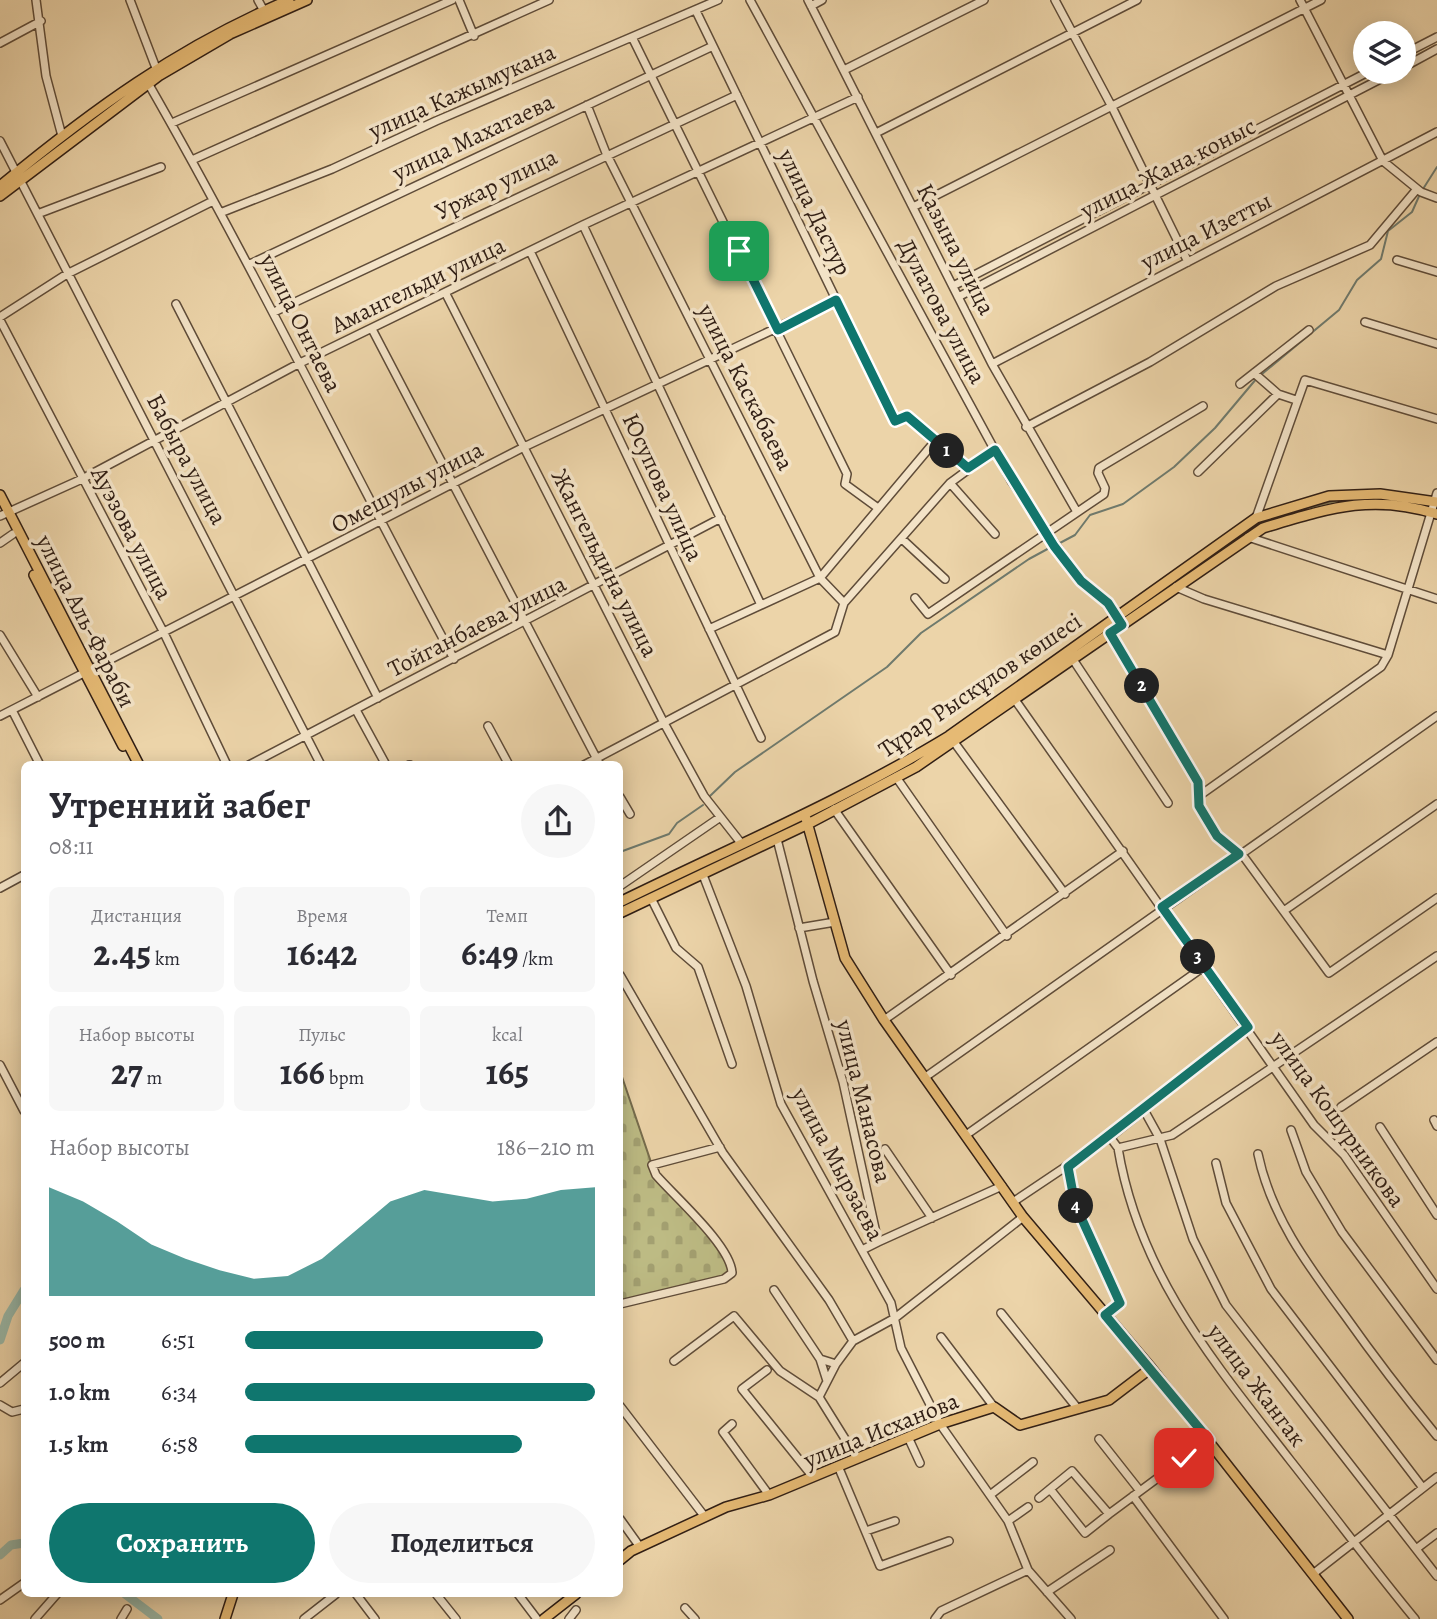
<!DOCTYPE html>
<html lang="ru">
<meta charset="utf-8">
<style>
:root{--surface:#fff;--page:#f7f7f7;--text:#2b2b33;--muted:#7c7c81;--accent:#0f766e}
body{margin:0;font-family:Alegreya,serif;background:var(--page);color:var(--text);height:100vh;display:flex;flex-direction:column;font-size:26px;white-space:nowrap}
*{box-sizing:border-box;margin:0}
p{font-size:23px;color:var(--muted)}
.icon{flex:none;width:38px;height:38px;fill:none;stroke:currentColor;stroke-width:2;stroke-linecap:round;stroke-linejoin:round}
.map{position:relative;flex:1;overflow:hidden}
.drawer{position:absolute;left:21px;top:761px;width:602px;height:836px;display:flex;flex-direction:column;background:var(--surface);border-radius:10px;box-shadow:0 4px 18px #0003}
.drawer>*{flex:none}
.controls{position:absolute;left:1353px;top:21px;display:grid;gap:14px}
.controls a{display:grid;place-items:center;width:63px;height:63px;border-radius:50%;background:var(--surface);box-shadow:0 4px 18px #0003;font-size:35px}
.pin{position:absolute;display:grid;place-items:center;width:60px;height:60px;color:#fff;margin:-30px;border-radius:14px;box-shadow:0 4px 10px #0006}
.km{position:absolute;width:35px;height:35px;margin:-18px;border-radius:50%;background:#222;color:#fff;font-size:19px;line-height:35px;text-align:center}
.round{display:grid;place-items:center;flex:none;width:74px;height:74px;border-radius:37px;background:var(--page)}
.head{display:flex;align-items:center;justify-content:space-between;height:119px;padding:0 28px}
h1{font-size:38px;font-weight:700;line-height:52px}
.figures{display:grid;grid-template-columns:repeat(3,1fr);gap:10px;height:119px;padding:7px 28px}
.figures div{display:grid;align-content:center;border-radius:10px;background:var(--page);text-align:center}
.figures b{font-size:35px;font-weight:700}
.figures small{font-size:19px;font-weight:400}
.figures p{font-size:19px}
.chart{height:196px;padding:14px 28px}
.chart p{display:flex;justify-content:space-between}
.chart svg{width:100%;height:126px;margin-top:7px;fill:var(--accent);opacity:.7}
.primary-button{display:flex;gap:14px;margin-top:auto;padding:14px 28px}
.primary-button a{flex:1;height:80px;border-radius:42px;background:var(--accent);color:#fff;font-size:28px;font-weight:700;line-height:80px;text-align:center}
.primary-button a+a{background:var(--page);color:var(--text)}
ul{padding:0 28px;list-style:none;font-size:23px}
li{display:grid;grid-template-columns:112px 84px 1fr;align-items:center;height:52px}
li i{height:18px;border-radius:9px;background:var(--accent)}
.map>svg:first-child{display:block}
</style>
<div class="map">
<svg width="1437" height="1619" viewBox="0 0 1437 1619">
<defs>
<pattern id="forest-firs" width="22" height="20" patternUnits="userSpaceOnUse" patternTransform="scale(1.75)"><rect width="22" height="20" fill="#bdbb84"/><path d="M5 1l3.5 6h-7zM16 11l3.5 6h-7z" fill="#a3a071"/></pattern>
<pattern id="cemetery-stones" width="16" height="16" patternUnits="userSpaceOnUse" patternTransform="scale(1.75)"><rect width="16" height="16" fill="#bdbb84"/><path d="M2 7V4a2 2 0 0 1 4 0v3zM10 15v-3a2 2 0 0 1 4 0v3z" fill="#a3a071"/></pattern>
</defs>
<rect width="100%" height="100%" fill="#ecd4a9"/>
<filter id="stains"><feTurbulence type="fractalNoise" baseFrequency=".00286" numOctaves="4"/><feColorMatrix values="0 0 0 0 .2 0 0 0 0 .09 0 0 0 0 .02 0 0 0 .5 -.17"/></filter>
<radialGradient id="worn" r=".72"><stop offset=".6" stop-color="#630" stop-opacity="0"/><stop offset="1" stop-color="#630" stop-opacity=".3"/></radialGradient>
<path fill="#bdbb84" stroke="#766c4c" stroke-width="2" d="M800,819l2,4 -182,87v-4z"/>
<path fill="url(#forest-firs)" stroke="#766c4c" stroke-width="2" d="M1380,497l49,6 -1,5 -49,-9 -34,3 -57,14 -1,-3 56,-14z
M1279,515l1,4 -24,9 -132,90 -2,-2 132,-90z"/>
<path fill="url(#cemetery-stones)" stroke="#766c4c" stroke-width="2" d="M620,1071l32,94 80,99 -8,15 -104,25z"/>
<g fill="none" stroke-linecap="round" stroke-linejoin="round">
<path stroke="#6f7a6d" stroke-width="2" d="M1423,189l14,-22
M1262,374l77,-64 18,-30 24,-21 7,-28 24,-19 8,-18
M1058,544l17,-9 15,-20 33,-11 51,-37 41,-39 42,-50
M710,796l25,-24 152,-105 34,-34 108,-74 24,-13
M620,852l49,-18 8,-11 26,-18"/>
<path stroke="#99b8a8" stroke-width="9" d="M0,1340l8,-24 16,-26
M0,1555l11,-10 13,-2
M125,1594l33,25"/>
<defs>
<path id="minor" d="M36,0l10,76 16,60
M130,0l26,68
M258,0l6,11
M459,0l15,36
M750,0l262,482 69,99 27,22 11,18
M808,0l184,364 85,148
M1055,0l57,107 76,155
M1300,0l83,161 38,31 16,6
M811,6l11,-6
M696,11l199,410 12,-5 61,52
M633,39l214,435 -2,10 33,24
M0,43l41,-22
M1404,54l33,-17
M1404,67l33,-18
M844,70l140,-70
M148,83c108,188 202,384 306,576
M587,105l19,48 214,425 24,25
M172,123l280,-123
M876,133l261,-133
M0,141l321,624
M192,160l357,-160
M913,207l408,-207
M40,213l121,-46
M220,213l112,-44 104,-48 282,-121
M583,225l178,380
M530,251l231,487
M1397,260l40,12
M250,264l463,-218
M953,286l415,-214
M446,294l218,429 40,73 37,47
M958,297l436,-225
M176,304l202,394
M274,312l463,-217
M0,317l67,-43 146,-73
M0,320l164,313 63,132
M1365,322l72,22
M372,329l228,436
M992,364l445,-232
M1254,373l24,21 18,6
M1240,384l69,-54
M1026,427l124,-65 126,-76 94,-41 47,-56
M1198,472l80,-78
M950,483l45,51
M0,516l82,-37 218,-116 283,-138 275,-128
M1256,518l49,-138 132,39
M1248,537l189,62
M902,539l43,40
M0,543l13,-9
M1176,587l28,12 184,56
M915,598l13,16 176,-120 1,-6 -7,-15 1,-5 104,-62
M709,629l111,-51 116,-138
M1110,633l88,149 1,24 18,30 27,21 85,116 108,-75
M0,635l38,62
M1072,658l96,145
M1013,697l301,428 30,30 93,134
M12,710l28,55
M356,710l30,55
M0,716l524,-269 312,-147
M488,726l21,39
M954,742l111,152
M249,765l472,-247
M409,765h1
M584,765l251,-133 9,-29 106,-120 45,-33
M896,777l111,159
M1199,796l182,-129 7,-12 49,-162
M620,797l10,17
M834,809l117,166
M777,839l36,142 30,101 35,160 124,-56
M703,875l43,111 35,118 110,199 10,45 39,76 68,97 20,49 43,49
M620,886l99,-68
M0,888l24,-13
M651,898l25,50 22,19 34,97
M1285,910l152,-106
M799,928l36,-6
M620,975l103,178 106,147 24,41
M884,1020l239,-169
M0,1065l24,46
M924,1078l513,-362
M1341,1107l96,-65
M1144,1110l16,29 33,100 33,66 211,271
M1434,1120l3,6
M1380,1127l57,88
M1291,1130l15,42 36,60 95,128
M966,1135l239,-169
M1110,1137l8,11 54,-13 265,-179
M1118,1148c21,127 96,214 172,312 42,53 82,107 125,159
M885,1149l47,69
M1258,1154c13,63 51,113 88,163 29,41 59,80 91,119
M1216,1163l10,40 45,86 152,199
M1067,1167l8,37 45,99 -15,12
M1013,1202l97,-65 138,-110
M862,1250l16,-8
M774,1290l46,69 16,5
M620,1304l104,-25 8,-6c-1,-27 -57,-76 -76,-98l-4,-10 68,-18
M1001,1313l77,96
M941,1337l53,70
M820,1359l7,22
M674,1361l60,-45 46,55 39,26
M767,1370l-25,19 71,88
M0,1383l24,-20
M0,1405l12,7 12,-3
M620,1406l85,111
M732,1424l-9,8 46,63
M908,1437l12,26
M1099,1439l41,52
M857,1458l-38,-61 17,-33 17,-23 42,-23 128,-101
M838,1466l42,100 69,-25
M1050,1489l35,44 24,-19
M990,1495l43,-33
M1133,1496l91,123
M1039,1498l33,-27 37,43 100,-74
M620,1519l20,28
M1008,1521l20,-14
M866,1531l29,-10
M1416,1549l21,-16
M1313,1574l124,-97
M1047,1592l63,-42
M356,1594l19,25
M436,1594l20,25
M518,1594l19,25
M0,1600l24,-17
M685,1608l10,11
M35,1619l22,-25
M121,1619l6,-10
M304,1619l32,-25
M569,1619l7,-9
M935,1619l6,-8 87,-41"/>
<path id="major" d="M0,186c92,-76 178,-139 289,-186
M0,196l160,-121 70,-41 77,-34
M0,495l139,270
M34,575l89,171
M805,815l40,143 39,62 139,197 128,151 197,251
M620,902c110,-54 224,-102 329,-166l307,-218 73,-22 51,-2 57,8
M620,913l188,-89 108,-57 347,-239c64,-19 108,-35 174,-14
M620,1560l11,-9 95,-44 43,-12 171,-71 54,-17 26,18 89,-25 42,-32
M225,1619l8,-25
M544,1619l32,-25"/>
</defs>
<use href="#minor" stroke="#5f4c39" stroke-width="10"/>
<use href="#major" stroke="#301e14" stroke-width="12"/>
<use href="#minor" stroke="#f3e3c7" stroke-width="7"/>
<use href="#major" stroke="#e6ba74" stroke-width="9"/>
</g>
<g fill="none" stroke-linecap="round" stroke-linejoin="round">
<defs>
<path id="route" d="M739,251l39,79 58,-30 59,121 12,-5 61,52 27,-18 59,96 27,35 27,22 14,22 -12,8 88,149 1,24 18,30 22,18 -77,53 86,120 -180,140 7,37 45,99 -15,12 104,125 -25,18"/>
</defs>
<use href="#route" stroke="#fff" stroke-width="14"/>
<use href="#route" stroke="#0f766e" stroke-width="9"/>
</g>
<g text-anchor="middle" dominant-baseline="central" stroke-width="7" stroke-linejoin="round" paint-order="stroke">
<g font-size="24" fill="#301e14" stroke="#f3e3c7">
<text transform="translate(462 91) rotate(-24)">улица Кажымукана</text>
<text transform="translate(473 137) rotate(-25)">улица Махатаева</text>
<text transform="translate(1168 168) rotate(-27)">улица Жана коныс</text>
<text transform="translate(496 184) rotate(-26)">Уржар улица</text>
<text transform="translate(815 212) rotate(64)">улица Дастур</text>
<text transform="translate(1206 231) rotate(-27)">улица Изетты</text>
<text transform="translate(956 249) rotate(63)">Казына улица</text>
<text transform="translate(418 285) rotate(-26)">Амангельди улица</text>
<text transform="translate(942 311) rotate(62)">Дулатова улица</text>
<text transform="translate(301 323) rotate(63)">улица Онтаева</text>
<text transform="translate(746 387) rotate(63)">улица Каскабаева</text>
<text transform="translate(187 459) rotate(62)">Бабыра улица</text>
<text transform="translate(407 487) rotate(-28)">Омешулы улица</text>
<text transform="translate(663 487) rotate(65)">Юсупова улица</text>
<text transform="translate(132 533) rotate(62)">Ауэзова улица</text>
<text transform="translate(605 563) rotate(63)">Жангельдина улица</text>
<text transform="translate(86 621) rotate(63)">улица Аль-Фараби</text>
<text transform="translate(477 626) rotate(-27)">Тойганбаева улица</text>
<text transform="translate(980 685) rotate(-34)">Тұрар Рыскұлов көшесі</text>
<text transform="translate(864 1101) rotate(76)">улица Манасова</text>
<text transform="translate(1338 1119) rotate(54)">улица Кошурникова</text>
<text transform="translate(838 1164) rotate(62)">улица Мырзаева</text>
<text transform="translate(1257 1385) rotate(53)">улица Жангак</text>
<text transform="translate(881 1430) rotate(-22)">улица Исханова</text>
</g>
</g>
<rect width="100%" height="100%" filter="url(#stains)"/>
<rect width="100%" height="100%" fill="url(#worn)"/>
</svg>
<div class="controls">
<a><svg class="icon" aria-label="layers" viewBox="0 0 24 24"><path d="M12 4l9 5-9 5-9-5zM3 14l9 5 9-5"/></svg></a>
</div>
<div class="pin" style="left:739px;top:251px;background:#1e9e55"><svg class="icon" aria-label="arrive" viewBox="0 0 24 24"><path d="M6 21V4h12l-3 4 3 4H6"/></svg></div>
<div class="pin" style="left:1184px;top:1458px;background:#d93025"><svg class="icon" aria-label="check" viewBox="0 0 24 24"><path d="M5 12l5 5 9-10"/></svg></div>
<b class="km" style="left:947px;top:451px">1</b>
<b class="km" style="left:1142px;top:686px">2</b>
<b class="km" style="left:1198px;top:957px">3</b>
<b class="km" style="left:1076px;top:1206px">4</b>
<section class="drawer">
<div class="head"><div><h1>Утренний забег</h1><p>08:11</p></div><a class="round"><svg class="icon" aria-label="share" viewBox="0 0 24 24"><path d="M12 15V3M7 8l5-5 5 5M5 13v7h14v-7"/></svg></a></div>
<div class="figures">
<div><p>Дистанция</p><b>2.45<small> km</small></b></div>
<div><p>Время</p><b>16:42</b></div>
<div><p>Темп</p><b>6:49<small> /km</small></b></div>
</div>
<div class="figures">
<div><p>Набор высоты</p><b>27<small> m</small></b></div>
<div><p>Пульс</p><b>166<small> bpm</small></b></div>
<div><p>kcal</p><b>165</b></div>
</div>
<div class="chart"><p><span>Набор высоты</span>186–210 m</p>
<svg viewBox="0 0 160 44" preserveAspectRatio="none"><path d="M0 44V6L10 11L20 18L30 26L40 31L50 35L60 38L70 37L80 31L90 21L100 11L110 7L120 9L130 11L140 10L150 7L160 6V44z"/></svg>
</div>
<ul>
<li><b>500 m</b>6:51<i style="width:85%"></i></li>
<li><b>1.0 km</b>6:34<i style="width:100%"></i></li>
<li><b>1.5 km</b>6:58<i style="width:79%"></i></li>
</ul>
<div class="primary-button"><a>Сохранить</a><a>Поделиться</a></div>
</section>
</div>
